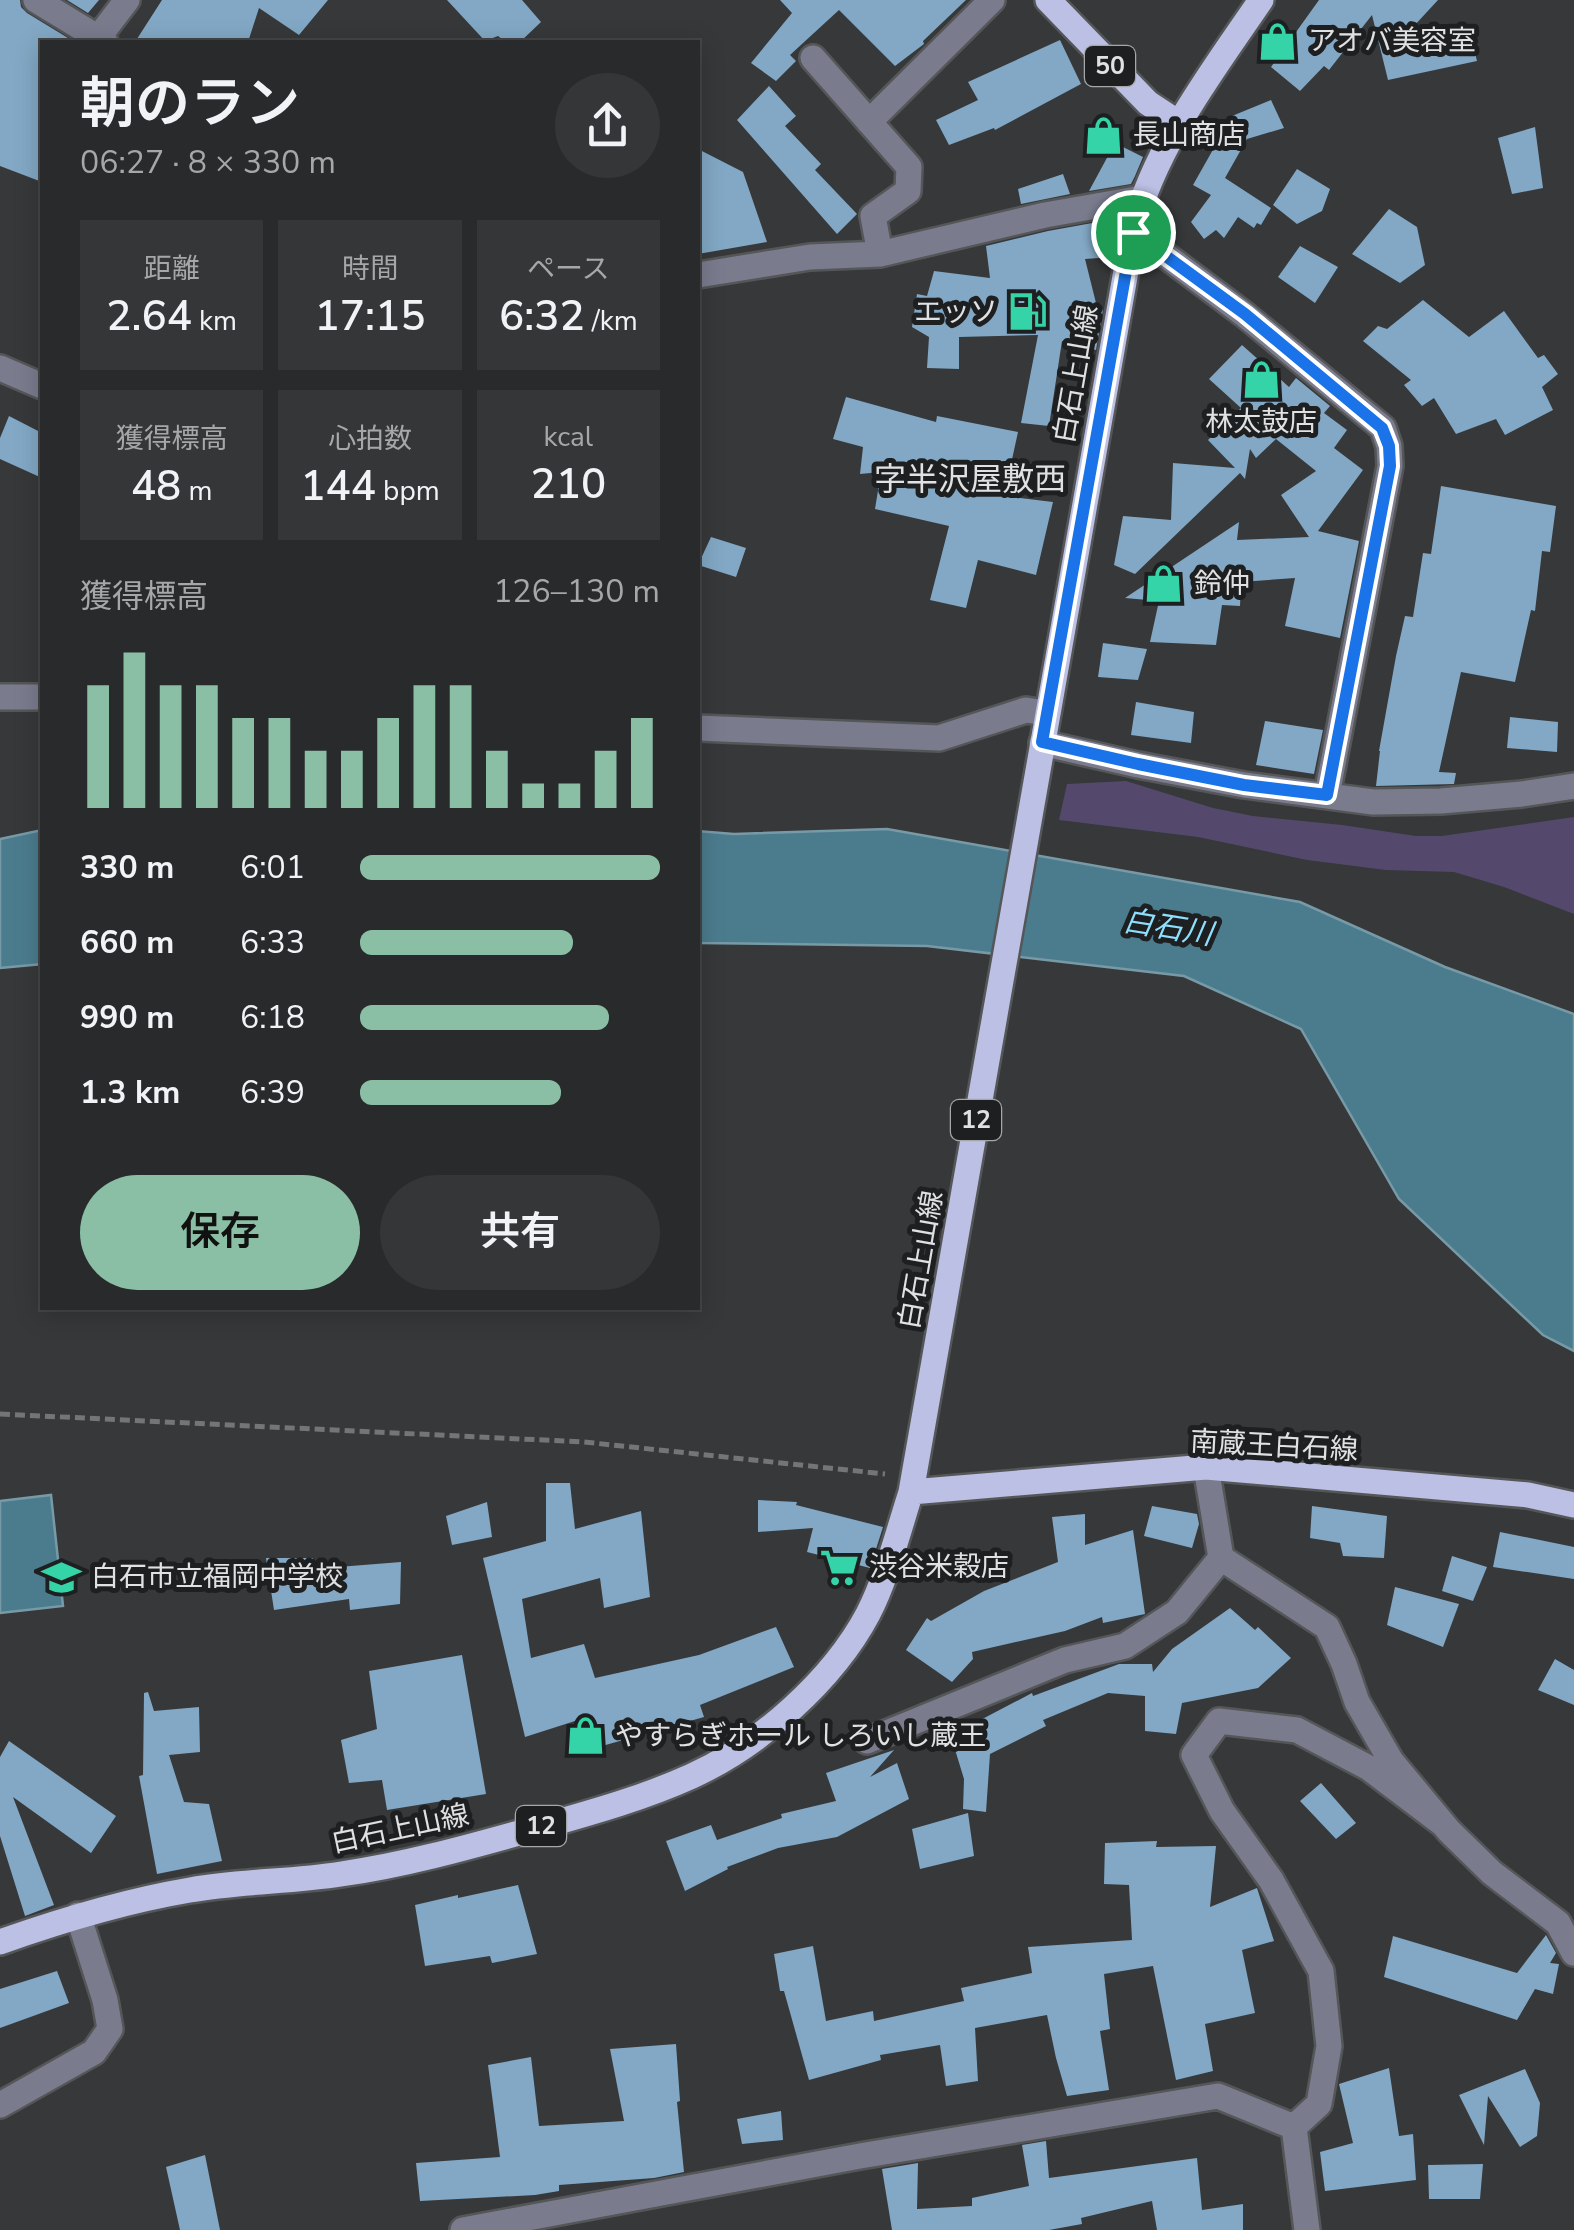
<!DOCTYPE html>
<html lang="ja">
<meta charset="utf-8">
<style>
:root{--surface:#282a2c;--page:#343638;--text:#f1f3f6;--muted:#a5a7a9;--line:#444648;--accent:#8abfa5}
body{margin:0;font-family:"Nunito Sans","Noto Sans JP",sans-serif;background:var(--page);color:var(--text);height:100vh;display:flex;flex-direction:column;font-size:38px;white-space:nowrap}
*{box-sizing:border-box;margin:0}
p{font-size:32px;color:var(--muted)}
.icon{flex:none;width:55px;height:55px;fill:none;stroke:currentColor;stroke-width:2;stroke-linecap:round;stroke-linejoin:round}
.map{position:relative;flex:1;overflow:hidden}
.sheet{position:absolute;left:40px;top:40px;width:660px;height:1270px;display:flex;flex-direction:column;background:var(--surface);border-radius:0px;box-shadow:0 5px 25px #0003,0 0 0 2px var(--line)}
.sheet>*{flex:none}
.pin{position:absolute;display:grid;place-items:center;width:85px;height:85px;color:#fff;margin:-42px;border:5px solid #fff;border-radius:50%;box-shadow:0 2px 10px #0007}
.round{display:grid;place-items:center;flex:none;width:105px;height:105px;border-radius:52px;background:var(--page)}
.overview{display:flex;align-items:center;justify-content:space-between;height:170px;padding:0 40px}
h1{font-size:55px;font-weight:600;line-height:75px}
.stats{display:grid;grid-template-columns:repeat(3,1fr);gap:15px;height:170px;padding:10px 40px}
.stats div{display:grid;align-content:center;border-radius:0px;background:var(--page);text-align:center}
.stats b{font-size:42px;font-weight:600}
.stats small{font-size:28px;font-weight:400}
.stats p{font-size:28px}
.chart{height:280px;padding:20px 40px}
.chart p{display:flex;justify-content:space-between}
.chart svg{width:100%;height:180px;margin-top:10px;stroke:var(--accent);stroke-width:6}
.button{display:flex;gap:20px;margin-top:auto;padding:20px 40px}
.button a{flex:1;height:115px;border-radius:60px;background:var(--accent);color:#111;font-size:40px;font-weight:600;line-height:115px;text-align:center}
.button a+a{background:var(--page);color:var(--text)}
ul{padding:0 40px;list-style:none;font-size:32px}
li{display:grid;grid-template-columns:160px 120px 1fr;align-items:center;height:75px}
li i{height:25px;border-radius:12px;background:var(--accent)}
.map>svg:first-child{display:block}
</style>
<div class="map">
<svg width="1574" height="2230" viewBox="0 0 1574 2230">
<rect width="100%" height="100%" fill="#36383a"/>
<path fill="#54496c" d="M1126,781l87,27 40,8 89,9 74,11h26l132,-19v97l-70,-27 -50,-15 -68,-2 -79,-10 -109,-23 -139,-17 8,-36z"/>
<path fill="#4b7c8e" stroke="#789aa7" stroke-width="2.5" d="M887,829l413,73 145,65 129,47v337l-31,-16 -144,-136 -98,-170 -117,-53 -257,-30 -229,-3v-112l36,3z
M42,830v134l-42,4v-129z
M51,1495l12,111 -63,7v-112z"/>
<path fill="#82a8c5" d="M0,0h20l1,7 6,6 41,25 -4,4h-22v140l-42,-16z
M67,0h32l-11,13z
M162,0h166l-29,35 -40,-27 -11,34h-113z
M447,0h75l19,22 -21,20h-14l-8,-6 -13,5z
M780,0h186l-43,41 1,3 -29,22 -56,-56 -49,45 6,6 -20,20 -25,-18 41,-50z
M1319,0h119l-37,40 69,-7 7,28 -89,19 -16,-65 -43,55 -5,-4 -24,25 -29,-24z
M1060,40l21,44 -86,46 -1,-2 -45,17 -13,-25 42,-20 -10,-18z
M769,86l27,30 -11,10 36,38 -6,6 42,44 -20,20 -100,-114z
M1271,100l13,28 -37,11 -22,39 46,30 -10,17 -4,-2 -3,5 -16,-11 -14,21 -8,-8 -12,9 -13,-17 20,-27 -18,-10 39,-69z
M1535,127l8,61 -31,6 -14,-56z
M1115,143l28,14 -8,19 -4,8 -42,7z
M698,149l45,23 24,70 -69,12z
M1297,169l33,20 -8,22 -25,13 -24,-19z
M1063,174l7,20 -49,10 -3,-15z
M1389,209l28,18 8,38 -25,18 -48,-29z
M1120,218l-8,39 -27,2 12,48 6,2 -7,41 -34,-9 -13,85 -28,-3 17,-88 -79,2v32l-32,-1 2,-31 -17,-10 5,-33 10,2 7,-25 56,7 -4,-32 62,-15z
M1300,246l38,21 -23,36 -37,-26z
M1423,300l46,37 35,-26 34,47 6,-3 14,19 -16,13 11,23 -48,25 -9,-16 -40,15 -22,-36 -12,8 -18,-21 7,-5 -48,-39 15,-15 9,3z
M1242,345l47,42 7,-9 34,28 -6,7 23,17 -13,18 29,22 -45,61 41,10 -19,97 -55,-12 10,-48 -54,4 -1,24 -18,-1 -6,40 -66,-3 9,-41 -34,-3 114,-76 -2,18 72,-3 -28,-42 35,-24 -40,-32 -20,19 -6,-9 -5,30 -5,-6 -105,101 -21,-9 9,-49 48,4 2,-57 62,5 -27,-28 33,-32 -32,-29z
M846,397l90,25 1,-6 81,16 -14,64 49,6 -17,73 -58,-15 -12,48 -36,-8 19,-74 -74,-17 6,-37 -21,2 3,-27 -30,-8z
M9,416l33,17v45l-42,-19v-21z
M1441,486l115,20 -6,46 -8,-1 -7,60 -4,-1 -16,72 -54,-10 -22,100 17,1 -2,11 -78,2 4,-35h-1l17,-95 9,-40 8,1 10,-64 8,1z
M711,537l35,11 -10,29 -38,-12z
M1103,643l44,6 -9,31 -40,-3z
M1136,702l58,10 -3,31 -60,-8z
M1510,717l48,5 -1,30 -50,-4z
M1265,721l58,9 -9,44 -58,-9z
M546,1483h24l5,46 66,-18 9,86 -46,11 -4,-30 -78,21 9,59 53,-14 11,34 104,-23 77,-28 18,40 -94,38 4,12 -116,33 -13,-29 -50,16 -42,-179 63,-17z
M758,1500l39,2 -1,3 87,22 -13,41 -63,-16 6,-24 -55,4z
M487,1502l5,35 -40,8 -6,-29z
M1152,1506l45,8 2,10 -7,24 -48,-12z
M1312,1506l75,10 -3,42 -41,-2 -3,-13 -30,-5z
M1085,1514v31l48,-15 12,84 -42,9 -1,-6 -37,14 -93,21 1,7 -21,23 -46,-32 21,-32 4,3 53,-30 74,-29 -6,-45z
M1500,1532l74,15v32l-81,-12z
M1452,1556l35,11 -14,34 -31,-10z
M266,1558h47v11l88,-7 -1,42 -50,6 -1,-11 -75,11z
M1395,1587l64,17 -16,43 -56,-22z
M1230,1608l25,22 3,-3 33,31 -33,30 -76,15 -6,31 -31,-3v-35l-37,-3 -65,27 3,6 -56,28 -4,58 -23,-3 1,-30 -11,-36 19,-11 -3,-6 63,-33 1,3 86,-32h33l1,8 19,-23z
M462,1655l24,139 -99,16 -5,-30 -33,3 -8,-43 36,-11 -8,-58z
M1555,1659l19,11v35l-36,-15z
M148,1692l6,19 45,-4 1,45 -31,3 15,47 25,2 13,57 -65,13 -18,-98 4,-1 1,-82z
M9,1741l107,75 -25,37 -78,-56 41,108 -29,11 -25,-80v-79z
M894,1750l-24,27 27,-14 12,36 -72,38 -59,11 -51,19 1,2 -43,22 -19,-50 45,-16 6,15 65,-22 -1,-4 55,-13 -10,-28z
M1321,1783l35,40 -20,16 -36,-38z
M968,1813l6,43 -54,13 -8,-40z
M1157,1841l-1,6 60,-1 -6,61 47,-19 17,53 -32,9 13,63 -50,11 8,47 -37,9 -23,-114 -49,8 6,55 -10,2 9,59 -42,6 -11,-38 -9,-43 -72,13 3,53 -32,5 -6,-41 -60,10 1,5 -72,20 -25,-89h-4l-6,-37 39,-8 13,75 47,-10 1,10 90,-20 -3,-13 71,-15 -4,-26 104,-7 -3,-55 -25,-1 1,-41z
M518,1885l19,69 -45,9 -2,-7 -65,10 -10,-61 43,-10v3z
M1546,1935l10,18 -6,10 9,1 -6,30 -18,-5 -18,31 -133,-43 9,-41 124,37z
M57,1971l12,32 -69,25v-39z
M676,2044l4,57 -3,1 7,70 -30,6 -95,7v6l-24,4 -115,6 -4,-38 84,-6 -12,-92 43,-8 8,69 85,-5 -14,-72z
M1389,2068l10,68 14,-2 3,46 -91,11 -5,-39 33,-9 -14,-59z
M1525,2069l15,34 -3,33 -17,11 -32,-51 -4,49 -25,-50z
M781,2111l2,29 -41,4 -5,-25z
M1046,2141l3,37 148,-20 5,52 41,-6v26h-86l-5,-29 -71,17 1,6 -33,6h-157l-10,-61 36,-6 -1,46 55,-3v-8l57,-12 -7,-41z
M205,2155l15,75h-40l-14,-63z
M1483,2164l-3,35h-51l-1,-34z"/>
<g fill="none" stroke-linecap="round" stroke-linejoin="round">
<defs>
<path id="minor" d="M36,0l69,42
M98,38l29,-38
M813,58l96,109 -1,24 -35,25 7,38
M869,122l123,-122
M1133,231l112,84 138,113 6,18 1,20 -63,329
M698,275l112,-18 70,-3 165,-39 97,-17
M0,368l42,18
M0,697h42
M698,728l241,10 87,-28 20,3
M1042,743l96,22 106,20 129,17 68,-1 81,-7 52,-8
M1221,1558l106,69 17,37 13,38 34,59 58,70 43,42 66,50 16,30
M867,1741l198,-81 60,-14 52,-34 44,-54 -15,-91
M0,2105l94,-53 16,-23 -5,-29 -27,-85
M1294,2127l25,-23 10,-58 -8,-75 -50,-91 -49,-69 -28,-56 25,-34 78,9 72,38 74,56
M463,2230l397,-74 358,-60 76,31 13,103"/>
<path id="major" d="M1048,0l100,103 32,21
M911,1492l295,-25 322,28 46,10
M0,1942c62,-22 125,-41 190,-52 50,-9 101,-8 151,-16 63,-9 124,-26 185,-43 56,-16 113,-31 166,-55 68,-31 141,-96 176,-162 18,-34 31,-85 43,-122l222,-1261c22,-85 79,-159 128,-231"/>
</defs>
<use href="#minor" stroke="#555658" stroke-width="30"/>
<use href="#major" stroke="#555658" stroke-width="30"/>
<path stroke="#737576" stroke-width="5" stroke-dasharray="10 5" stroke-linecap="butt" d="M0,1414l584,28 301,32"/>
<use href="#minor" stroke="#7a7c8e" stroke-width="25"/>
<use href="#major" stroke="#bbc0e4" stroke-width="25"/>
</g>
<g fill="none" stroke-linecap="round" stroke-linejoin="round">
<defs>
<path id="route" d="M1133,232l112,82 137,114 7,18 1,20 -63,329 -83,-10 -106,-21 -96,-22z"/>
</defs>
<use href="#route" stroke="#fff" stroke-width="20"/>
<use href="#route" stroke="#1a73e8" stroke-width="12"/>
</g>
<defs>
<symbol id="shop-bare" viewBox="-9 -9 18 18"><path d="M-5-2.5h2.3a2.7 3.5 0 0 1 5.4 0H5L5.5 6h-11ZM-1.5-2.5h3a1.5 2.3 0 0 0-3 0Z" fill="#34d4a8" stroke="#1e1f20" stroke-width="2.5" paint-order="stroke"/></symbol>
<symbol id="fuel-bare" viewBox="-9 -9 18 18"><path d="M-5.5-6h7V0h2V4h1.3V-2.5L3-4.5l.8-.8L6-3V5H2.5V1h-1V6h-7ZM-4.2-4.7v3.2H.2V-4.7Z" fill="#34d4a8" stroke="#1e1f20" stroke-width="2.5" paint-order="stroke"/></symbol>
<symbol id="supermarket-bare" viewBox="-9 -9 18 18"><path d="M-6-5.5h2.5l.6 2H6L4.5 2H-2.5L-4.4-4H-6ZM-1.5 3.2a1.3 1.3 0 1 0 .1 0ZM3 3.2a1.3 1.3 0 1 0 .1 0Z" fill="#34d4a8" stroke="#1e1f20" stroke-width="2.5" paint-order="stroke"/></symbol>
<symbol id="school-bare" viewBox="-9 -9 18 18"><path d="M0-5L7-2L0 1L-7-2ZM-4 1L0 2.5L4 1V4Q0 6-4 4Z" fill="#34d4a8" stroke="#1e1f20" stroke-width="2.5" paint-order="stroke"/></symbol>
</defs>
<g fill-rule="evenodd">
<use href="#shop-bare" x="1250" y="14" width="55" height="55"/>
<use href="#shop-bare" x="1076" y="108" width="55" height="55"/>
<use href="#fuel-bare" x="1000" y="284" width="55" height="55"/>
<use href="#shop-bare" x="1234" y="352" width="55" height="55"/>
<use href="#shop-bare" x="1136" y="556" width="55" height="55"/>
<use href="#supermarket-bare" x="812" y="1540" width="55" height="55"/>
<use href="#school-bare" x="34" y="1550" width="55" height="55"/>
<use href="#shop-bare" x="558" y="1708" width="55" height="55"/>
</g>
<g text-anchor="middle" dominant-baseline="central" stroke-width="10" stroke-linejoin="round" paint-order="stroke">
<g fill="#1e1f20" stroke="#a6a7a8" stroke-width="2.5">
<rect x="1085" y="46" width="50" height="40" rx="8"/>
<rect x="951" y="1100" width="50" height="40" rx="8"/>
<rect x="516" y="1806" width="50" height="40" rx="8"/>
</g>
<g font-size="25" font-weight="bold" fill="#e0e1e2">
<text x="1110" y="66">50</text>
<text x="976" y="1120">12</text>
<text x="541" y="1826">12</text>
</g>
<g font-size="28" fill="#e0e1e2" stroke="#1e1f20" text-anchor="start">
<text x="1308" y="41">アオバ美容室</text>
<text x="1133" y="135">長山商店</text>
<text x="998" y="312" text-anchor="end">エッソ</text>
<text x="1261" y="422" text-anchor="middle">林太鼓店</text>
<text x="1194" y="584">鈴仲</text>
<text x="869" y="1567">渋谷米穀店</text>
<text x="91" y="1577">白石市立福岡中学校</text>
<text x="615" y="1736">やすらぎホール しろいし蔵王</text>
</g>
<g font-size="28" fill="#e0e1e2" stroke="#1e1f20">
<text transform="translate(1076 374) rotate(-80)">白石上山線</text>
<text transform="translate(921 1260) rotate(-80)">白石上山線</text>
<text transform="translate(1274 1446) rotate(3)">南蔵王白石線</text>
<text transform="translate(400 1829) rotate(-12)">白石上山線</text>
</g>
<g font-size="30" font-style="italic" fill="#8edffd" stroke="#1e1f20">
<text transform="translate(1168 928) rotate(9)">白石川</text>
</g>
<g font-size="32" fill="#e0e1e2" stroke="#1e1f20">
<text x="970" y="479">字半沢屋敷西</text>
</g>
</g>
</svg>
<div class="pin" style="left:1133px;top:232px;background:#1e9e55"><svg class="icon" aria-label="arrive" viewBox="0 0 24 24"><path d="M6 21V4h12l-3 4 3 4H6"/></svg></div>
<section class="sheet">
<div class="overview"><div><h1>朝のラン</h1><p>06:27 · 8 × 330 m</p></div><a class="round"><svg class="icon" aria-label="share" viewBox="0 0 24 24"><path d="M12 15V3M7 8l5-5 5 5M5 13v7h14v-7"/></svg></a></div>
<div class="stats">
<div><p>距離</p><b>2.64<small> km</small></b></div>
<div><p>時間</p><b>17:15</b></div>
<div><p>ペース</p><b>6:32<small> /km</small></b></div>
</div>
<div class="stats">
<div><p>獲得標高</p><b>48<small> m</small></b></div>
<div><p>心拍数</p><b>144<small> bpm</small></b></div>
<div><p>kcal</p><b>210</b></div>
</div>
<div class="chart"><p><span>獲得標高</span>126–130 m</p>
<svg viewBox="0 0 160 44" preserveAspectRatio="none"><path d="M5 44V14M15 44V6M25 44V14M35 44V14M45 44V22M55 44V22M65 44V30M75 44V30M85 44V22M95 44V14M105 44V14M115 44V30M125 44V38M135 44V38M145 44V30M155 44V22"/></svg>
</div>
<ul>
<li><b>330 m</b>6:01<i style="width:100%"></i></li>
<li><b>660 m</b>6:33<i style="width:71%"></i></li>
<li><b>990 m</b>6:18<i style="width:83%"></i></li>
<li><b>1.3 km</b>6:39<i style="width:67%"></i></li>
</ul>
<div class="button"><a>保存</a><a>共有</a></div>
</section>
</div>
